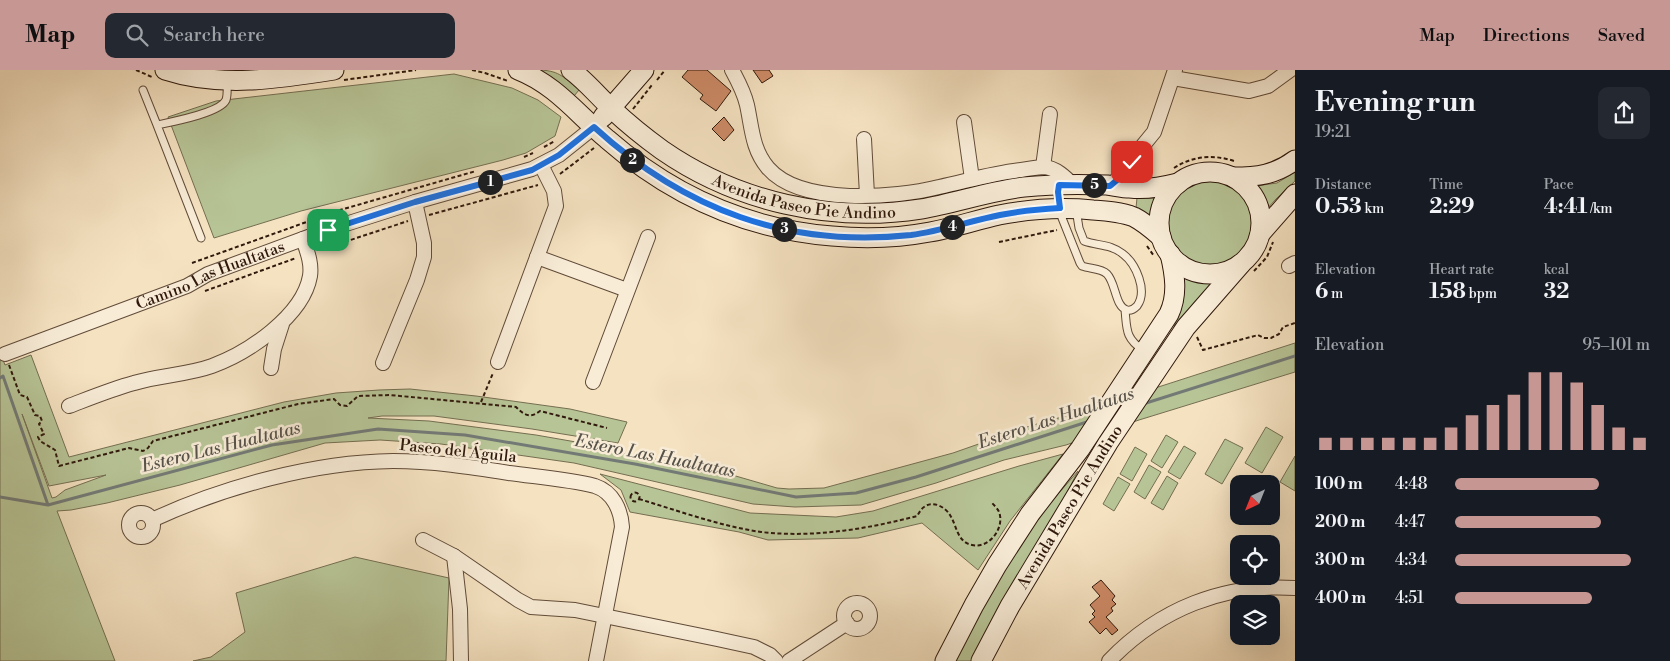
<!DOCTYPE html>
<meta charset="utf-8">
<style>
:root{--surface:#171b24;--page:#242831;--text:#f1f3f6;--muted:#9ea1a6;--accent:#c59692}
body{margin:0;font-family:"Libre Bodoni",serif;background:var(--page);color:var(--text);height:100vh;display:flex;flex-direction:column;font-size:19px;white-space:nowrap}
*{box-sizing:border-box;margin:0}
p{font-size:16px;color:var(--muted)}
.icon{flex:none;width:28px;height:28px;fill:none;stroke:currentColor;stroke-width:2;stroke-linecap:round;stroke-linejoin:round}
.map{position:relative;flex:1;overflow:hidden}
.sheet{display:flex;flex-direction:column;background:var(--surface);width:375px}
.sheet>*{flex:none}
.needle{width:32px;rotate:223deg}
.tools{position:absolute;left:1230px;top:405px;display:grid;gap:10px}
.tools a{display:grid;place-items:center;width:50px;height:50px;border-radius:10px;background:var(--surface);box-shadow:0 5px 20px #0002;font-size:25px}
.pin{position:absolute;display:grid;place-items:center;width:42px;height:42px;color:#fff;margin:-21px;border-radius:10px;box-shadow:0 2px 8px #0006}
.km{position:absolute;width:25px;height:25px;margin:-12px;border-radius:50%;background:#222;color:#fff;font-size:14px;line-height:25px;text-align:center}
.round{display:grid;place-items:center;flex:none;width:52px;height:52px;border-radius:10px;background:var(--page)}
.headline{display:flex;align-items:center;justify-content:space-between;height:85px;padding:0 20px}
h1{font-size:28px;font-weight:800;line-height:38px}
.figures{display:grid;grid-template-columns:repeat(3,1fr);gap:8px;height:85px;padding:5px 20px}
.figures div{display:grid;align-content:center}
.figures b{font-size:21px;font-weight:800}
.figures small{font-size:14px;font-weight:400}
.figures p{font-size:14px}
.chart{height:140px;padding:10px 20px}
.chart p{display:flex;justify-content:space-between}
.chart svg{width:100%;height:90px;margin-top:5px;stroke:var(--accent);stroke-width:6}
ul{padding:0 20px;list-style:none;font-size:16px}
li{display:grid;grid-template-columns:80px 60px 1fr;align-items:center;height:38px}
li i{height:12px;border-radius:6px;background:var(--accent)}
header{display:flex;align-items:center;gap:30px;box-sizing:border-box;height:70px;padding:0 25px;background:var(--accent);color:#111}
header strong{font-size:24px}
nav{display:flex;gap:28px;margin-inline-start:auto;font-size:18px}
.search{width:350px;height:45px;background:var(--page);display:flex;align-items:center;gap:12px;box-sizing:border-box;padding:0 18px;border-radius:10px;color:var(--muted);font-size:19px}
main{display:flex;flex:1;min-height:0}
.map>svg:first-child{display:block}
</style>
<header>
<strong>Map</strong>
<div class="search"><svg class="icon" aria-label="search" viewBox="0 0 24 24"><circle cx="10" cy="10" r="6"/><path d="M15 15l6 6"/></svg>Search here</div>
<nav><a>Map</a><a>Directions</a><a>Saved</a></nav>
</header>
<main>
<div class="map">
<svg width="1295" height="591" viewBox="0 0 1295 591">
<rect width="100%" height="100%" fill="#f5e2c1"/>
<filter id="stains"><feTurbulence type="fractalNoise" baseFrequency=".004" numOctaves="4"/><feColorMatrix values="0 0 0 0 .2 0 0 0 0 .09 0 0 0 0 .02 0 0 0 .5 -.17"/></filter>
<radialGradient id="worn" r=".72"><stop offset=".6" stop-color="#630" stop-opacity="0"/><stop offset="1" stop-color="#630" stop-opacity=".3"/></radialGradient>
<path fill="#b7c496" stroke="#746e51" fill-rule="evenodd" d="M536,0c23,0 26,6 43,20l-5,6z
M454,4l58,14 26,12 23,17 -6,19 -29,17 -23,7 -202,51 -87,27 -46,-121 48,-16z
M1295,102v9l-19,18 -10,11 -1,-8 -10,-16 22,-3z
M1164 153a45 45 0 1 1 90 0a45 45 0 1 1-90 0Z
M1137,128h22l-5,11 -1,10 -17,-11z
M1184,204l10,5 21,1 -41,47 9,-25z
M1295,273v29l-156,48 -73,25 -62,15 -68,23 -75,22 -66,2 -42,-3 -179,-41 -133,-19 -61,-4 -55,3 -145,42 -73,18 -36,7 -14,1 58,150h-115v-309l5,13 26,-10 38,102 215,-55 52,-9 43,-3 31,-1 66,7 94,13 57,13 -9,21 -86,-14 -98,-13h-52l-14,2 61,3 107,14 40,7 22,7 117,21 62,18 12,1 35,-1 129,-35 77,-27 60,-17zM22,344l27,72 57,-11 -41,15 -9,7 -4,1z
M1266,357l17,10 -21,36 -17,-10z
M1166,365l12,7 -16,26 -11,-7z
M1225,369l18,9 -21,36 -17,-10z
M1184,376l12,7 -16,26 -12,-7z
M1135,377l12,7 -15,27 -12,-7z
M1063,384l-53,67 -32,49 -56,-47 -64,15 -90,2 -29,-8 -109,-20 -9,-22 -21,-16 150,39 86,4 37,-6 146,-45z
M1295,386v35l-15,-9z
M1149,395l12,7 -16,27 -11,-7z
M1078,401l-37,73 -68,117h-21l74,-130z
M1167,406l11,7 -15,27 -12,-7z
M1118,407l12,7 -16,27 -11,-7z
M355,487l94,21 -3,83h-253l18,-4 34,-25 -9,-39z"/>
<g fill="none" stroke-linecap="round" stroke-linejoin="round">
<path stroke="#737a76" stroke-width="3" d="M0,308l3,-2 45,129
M1143,334l152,-48
M0,427l48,8 224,-60 106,-16 87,6 170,29 161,33 60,-4 60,-16 174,-56"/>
</g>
<path fill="#cd8b67" stroke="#30190c" d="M688,0h19l24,21 -15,20 -16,-12 3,-4 -21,-18z
M753,0h16l4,6 -11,7z
M724,47l10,13 -10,11 -12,-12z
M1101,510l14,16 -3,4 4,4 -5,4 2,3 -7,6 12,13 -6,5 -6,-7 -6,6 -11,-12 6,-5 -3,-3 3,-3 -5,-6 10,-9 -8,-9z"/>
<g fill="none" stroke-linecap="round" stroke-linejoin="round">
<defs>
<path id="lane" d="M143,20l14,35c14,-3 63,-12 69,-25 2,-6 1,-13 1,-19
M157,55l44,113
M1059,115l-1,15 4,18 18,45 2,3c8,3 19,2 25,8 9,9 8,33 20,36 4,1 7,-1 10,-4 11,-15 -1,-42 -14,-52 -12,-10 -25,-8 -39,-13l-5,-13 -3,-19
M1125,240c2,19 0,28 18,40"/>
<g id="street">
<path d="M732,0c6,11 12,22 15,35 5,23 5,44 21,63 33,38 127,30 171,19 28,-6 54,-14 82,-17 8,-1 16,-3 23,-3 12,1 21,10 29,18"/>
<path d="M1173,8l76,13 19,-5 22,-16"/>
<path d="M964,52l8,57"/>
<path d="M864,69l3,56"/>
<path d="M1131,96l19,23"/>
<path d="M1043,97l7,-53"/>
<path d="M1110,116l17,-16 9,-16 18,-22 21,-62"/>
<path d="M537,187l90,33"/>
<path d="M1289,196l6,-3"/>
<path id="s1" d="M5,284l182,-68 21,-12 119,-44 88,-28 117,-33 27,-14 35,-28"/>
<path d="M498,292l58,-156 -2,-15 -13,-26"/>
<path d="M383,293l34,-83 7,-23v-14l-9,-41"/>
<path d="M271,298l3,-19 8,-25"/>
<path d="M593,312l55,-145"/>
<path d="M69,336c21,-8 43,-17 65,-23 26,-8 53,-8 78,-17 36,-13 91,-50 98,-90 2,-13 -3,-25 -7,-37"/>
<circle cx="141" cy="455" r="12"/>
<path d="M152,450c71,-33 162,-58 241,-59 39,0 78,6 116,12 29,4 58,6 86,13 18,6 26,24 27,41l-26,134"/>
<path d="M423,470l31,16 64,44 13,7 44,3 142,29 37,8 16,8 6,6"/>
<path d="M454,486l6,53 1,52"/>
<circle cx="857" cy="546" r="13"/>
<path d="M789,591l58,-38"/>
<path d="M1109,591c50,-52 115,-78 186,-73"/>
</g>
<g id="secondary">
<path d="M165,0c55,18 112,9 169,0"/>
<path d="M518,0c38,15 59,44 89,69 64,56 140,90 225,97 32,3 66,2 98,-4 23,-4 46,-12 69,-17 31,-6 63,-8 94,-5 14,1 28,2 41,7 10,5 19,13 27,20"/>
<path id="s2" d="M571,0c15,11 27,26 41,39 16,15 32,28 50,41 75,52 169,73 259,59 35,-6 68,-18 103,-22 28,-3 56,-3 83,-2 8,1 15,3 23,3 17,2 32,-1 48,-5"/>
<path d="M603,47l41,-47"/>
<circle cx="1210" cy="153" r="51"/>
<path d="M1233,107c24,0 42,-2 62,-17"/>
<path d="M1260,164l35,-40"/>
<path d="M945,591l29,-56 23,-40 33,-51 50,-65 89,-135c9,-19 6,-39 1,-60"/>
<path id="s3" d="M981,591l29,-55 98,-163 78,-116 55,-63"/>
</g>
</defs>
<use href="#lane" stroke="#614b39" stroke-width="9"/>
<use href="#street" stroke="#614b39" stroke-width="16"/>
<use href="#secondary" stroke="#30190c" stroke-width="21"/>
<path stroke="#30190c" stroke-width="2" stroke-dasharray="4 2.5" stroke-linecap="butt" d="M136,0l16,7
M472,0l13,3 23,8
M344,10l72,-10
M657,10l8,-10
M633,39l19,-24
M544,77l11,-6
M524,87l9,-4
M1174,98c19,-12 38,-14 60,-7
M560,104l34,-26
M429,145l109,-30
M999,172l58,-12
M1147,176l7,10
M320,180l88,-29
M192,193l148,-53 136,-39
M1254,201l13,-14 6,-15
M205,221l91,-33
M1197,267l6,13 55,-15 6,3h7l8,-4 4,-7 12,-4
M9,295l11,30 7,2 8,18 5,1 2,5 -3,3 5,10 -6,3 2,4 15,9 4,16 70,-18 14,3 5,-3 5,-7 145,-37 36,-5 6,6 7,1 11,-10 32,-1 126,12c8,8 14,12 24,4l67,17
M481,332l12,-29
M630.5 427a4.5 4.5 0 1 1 9 0a4.5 4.5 0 1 1-9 0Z
M639,429c40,12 81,27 122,33 52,6 106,-3 156,-16 2,-3 4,-7 7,-9 9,-7 21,0 26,8 7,11 7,27 22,30 18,4 33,-18 27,-33 -1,-3 -5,-7 -7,-9"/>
<use href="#lane" stroke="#f8ecd7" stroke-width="7"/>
<use href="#street" stroke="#f8ecd7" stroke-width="14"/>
<use href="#secondary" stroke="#f8ecd7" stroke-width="19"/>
</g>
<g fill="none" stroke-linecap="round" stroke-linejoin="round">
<defs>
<path id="route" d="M328,160l87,-28 117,-32 27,-15 35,-28c91,83 193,121 317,108 30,-4 59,-14 89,-20 20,-4 40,-6 60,-7l-2,-16 1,-7 51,1 13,-11 9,-13"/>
</defs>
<use href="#route" stroke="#fff" stroke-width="10"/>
<use href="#route" stroke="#1a73e8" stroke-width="6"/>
</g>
<g text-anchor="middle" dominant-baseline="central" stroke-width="5" stroke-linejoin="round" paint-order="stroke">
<g font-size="16" fill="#30190c" stroke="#f8ecd7">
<text stroke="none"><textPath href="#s2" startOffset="274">Avenida Paseo Pie Andino</textPath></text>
<text stroke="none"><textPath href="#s1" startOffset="220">Camino Las Hualtatas</textPath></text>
<text transform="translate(458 381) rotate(6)">Paseo del Águila</text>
<text stroke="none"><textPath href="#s3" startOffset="178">Avenida Paseo Pie Andino</textPath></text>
</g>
<g font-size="18" font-style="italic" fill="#57524a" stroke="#f8ecd7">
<text transform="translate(1056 348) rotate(-18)">Estero Las Hualtatas</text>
<text transform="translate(221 377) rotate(-14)">Estero Las Hualtatas</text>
<text transform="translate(655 386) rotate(11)">Estero Las Hualtatas</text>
</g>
</g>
<rect width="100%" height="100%" filter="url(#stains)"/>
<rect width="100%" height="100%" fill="url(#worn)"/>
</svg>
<div class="tools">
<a><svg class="needle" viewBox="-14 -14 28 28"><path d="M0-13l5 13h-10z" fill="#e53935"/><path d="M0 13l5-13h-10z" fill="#9ea1a6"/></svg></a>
<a><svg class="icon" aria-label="locate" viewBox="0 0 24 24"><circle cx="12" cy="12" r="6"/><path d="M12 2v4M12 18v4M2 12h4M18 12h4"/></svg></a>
<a><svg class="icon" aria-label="layers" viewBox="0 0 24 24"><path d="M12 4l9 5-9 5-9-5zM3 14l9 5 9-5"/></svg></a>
</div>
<div class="pin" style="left:328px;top:160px;background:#1e9e55"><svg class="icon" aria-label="arrive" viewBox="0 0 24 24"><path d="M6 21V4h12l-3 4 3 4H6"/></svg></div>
<div class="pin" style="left:1132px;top:92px;background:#d93025"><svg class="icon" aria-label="check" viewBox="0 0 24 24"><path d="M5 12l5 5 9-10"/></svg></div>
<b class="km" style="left:490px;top:112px">1</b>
<b class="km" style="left:632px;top:90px">2</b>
<b class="km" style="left:784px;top:159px">3</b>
<b class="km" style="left:952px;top:157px">4</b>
<b class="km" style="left:1094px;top:115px">5</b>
</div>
<section class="sheet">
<div class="headline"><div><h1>Evening run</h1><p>19:21</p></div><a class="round"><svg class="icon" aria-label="share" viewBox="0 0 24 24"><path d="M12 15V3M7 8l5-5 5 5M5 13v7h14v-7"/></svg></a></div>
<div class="figures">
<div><p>Distance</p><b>0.53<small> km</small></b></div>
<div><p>Time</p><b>2:29</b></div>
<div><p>Pace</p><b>4:41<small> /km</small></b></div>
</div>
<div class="figures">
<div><p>Elevation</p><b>6<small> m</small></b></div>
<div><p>Heart rate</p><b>158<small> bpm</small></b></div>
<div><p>kcal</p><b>32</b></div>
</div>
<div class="chart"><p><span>Elevation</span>95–101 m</p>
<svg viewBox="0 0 160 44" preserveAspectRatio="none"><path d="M5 44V38M15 44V38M25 44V38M35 44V38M45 44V38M55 44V38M65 44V33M75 44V27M85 44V22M95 44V17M105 44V6M115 44V6M125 44V11M135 44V22M145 44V33M155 44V38"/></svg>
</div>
<ul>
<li><b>100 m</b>4:48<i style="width:74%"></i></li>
<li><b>200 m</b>4:47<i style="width:75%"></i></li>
<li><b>300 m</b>4:34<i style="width:90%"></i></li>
<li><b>400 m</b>4:51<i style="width:70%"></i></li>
</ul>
</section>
</main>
